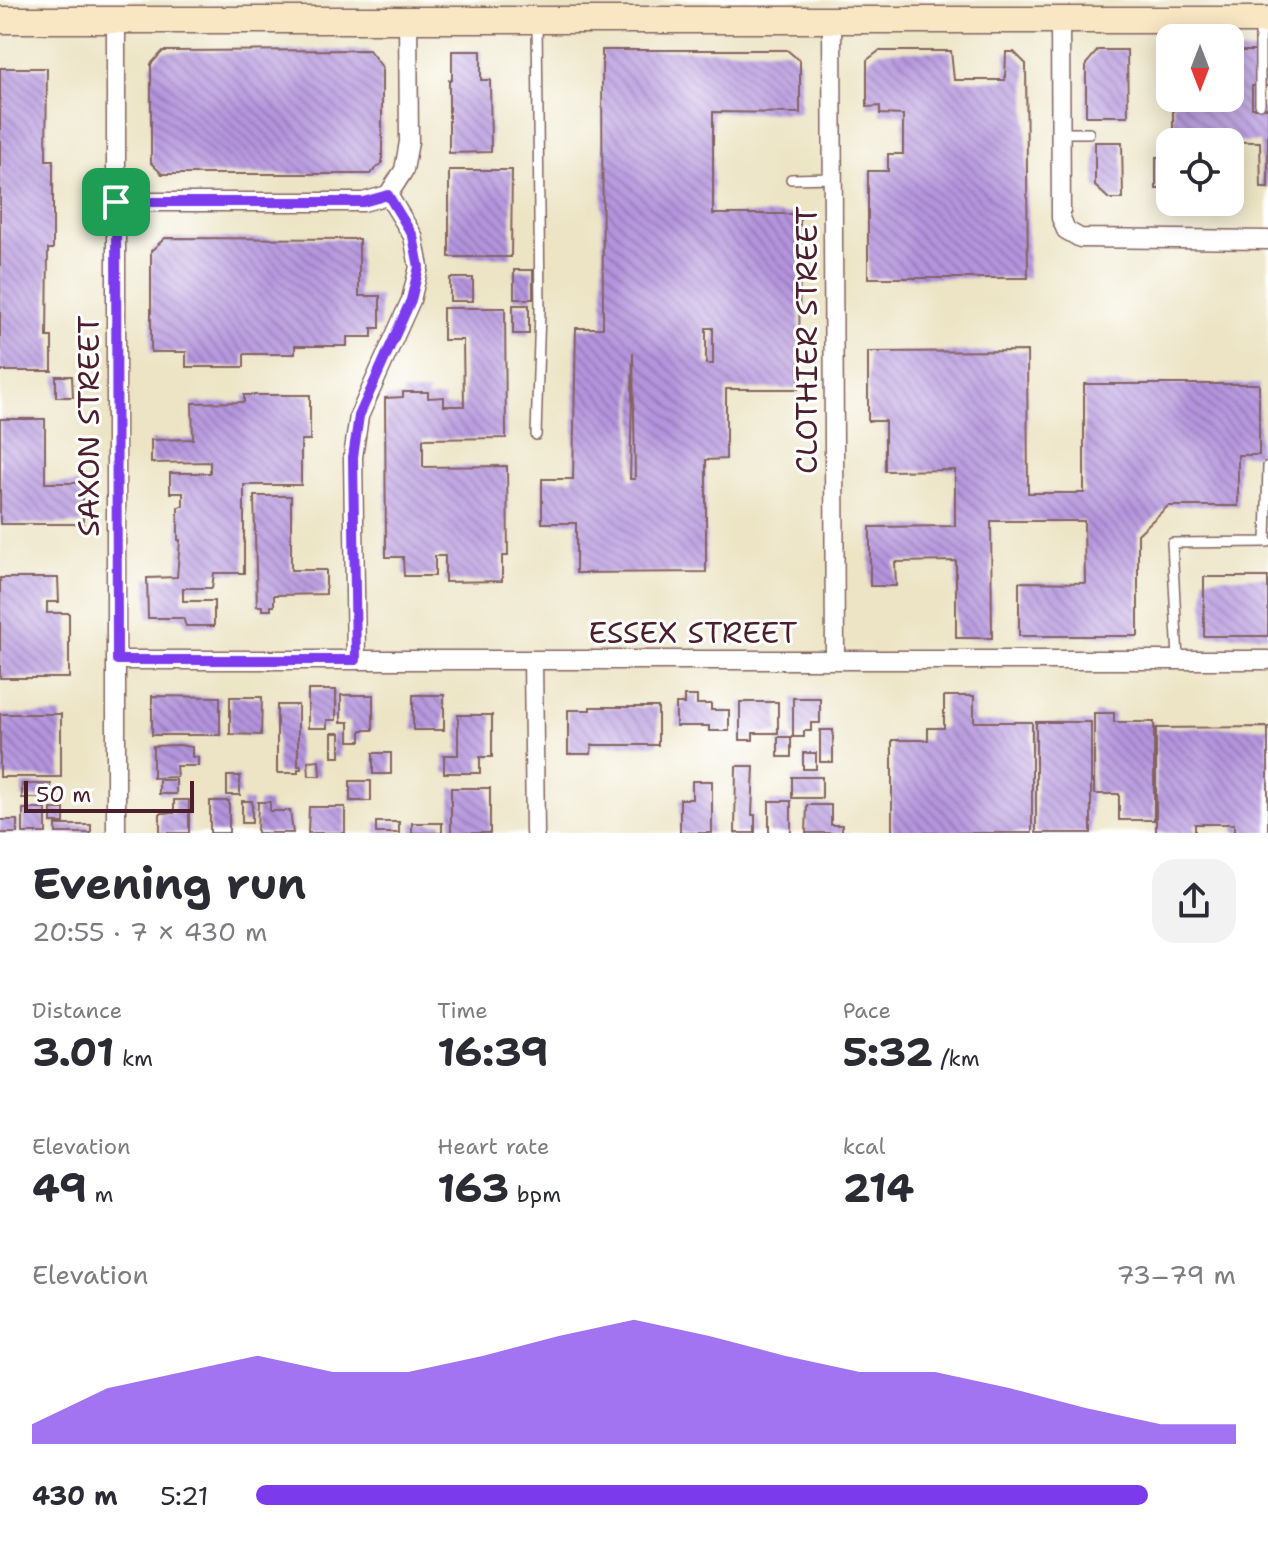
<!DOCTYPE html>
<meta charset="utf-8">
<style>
:root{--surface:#fff;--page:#f2f2f3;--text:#2b2b33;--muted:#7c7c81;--accent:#7c3aed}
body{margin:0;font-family:"Shantell Sans",sans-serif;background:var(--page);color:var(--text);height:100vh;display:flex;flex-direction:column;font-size:30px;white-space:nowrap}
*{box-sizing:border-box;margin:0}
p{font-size:26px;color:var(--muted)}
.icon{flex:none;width:44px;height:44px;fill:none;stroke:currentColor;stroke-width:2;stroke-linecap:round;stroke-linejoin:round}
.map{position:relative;height:833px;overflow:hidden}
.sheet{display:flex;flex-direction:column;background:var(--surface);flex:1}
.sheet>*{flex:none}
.needle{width:52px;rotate:180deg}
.controls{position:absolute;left:1156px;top:24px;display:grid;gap:16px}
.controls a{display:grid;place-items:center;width:88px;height:88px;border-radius:16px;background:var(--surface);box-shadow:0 4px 20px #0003;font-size:40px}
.scale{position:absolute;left:24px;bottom:20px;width:170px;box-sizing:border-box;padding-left:8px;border:4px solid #4a1f2b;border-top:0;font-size:22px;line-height:28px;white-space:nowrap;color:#4a1f2b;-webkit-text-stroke:6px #fff;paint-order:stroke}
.pin{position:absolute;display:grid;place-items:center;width:68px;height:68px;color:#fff;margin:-34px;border-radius:16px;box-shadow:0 4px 12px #0006}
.round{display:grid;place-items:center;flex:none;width:84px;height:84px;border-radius:24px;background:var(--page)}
.overview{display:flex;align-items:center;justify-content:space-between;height:136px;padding:0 32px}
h1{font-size:44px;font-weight:700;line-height:60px}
.figures{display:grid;grid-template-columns:repeat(3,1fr);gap:12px;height:136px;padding:8px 32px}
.figures div{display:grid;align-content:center}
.figures b{font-size:40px;font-weight:700}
.figures small{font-size:22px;font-weight:400}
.figures p{font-size:22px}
.chart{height:224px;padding:16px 32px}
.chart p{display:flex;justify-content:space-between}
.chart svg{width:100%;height:144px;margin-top:8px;fill:var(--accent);opacity:.7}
ul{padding:0 32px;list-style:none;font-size:26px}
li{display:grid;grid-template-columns:128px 96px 1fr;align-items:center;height:60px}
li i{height:20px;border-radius:10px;background:var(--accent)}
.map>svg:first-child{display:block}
</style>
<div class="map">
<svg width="1268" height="833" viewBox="0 0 1268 833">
<defs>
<pattern id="building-back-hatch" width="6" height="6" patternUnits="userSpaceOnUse" patternTransform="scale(2)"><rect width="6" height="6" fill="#b394dd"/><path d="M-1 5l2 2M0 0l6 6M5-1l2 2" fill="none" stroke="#9478b3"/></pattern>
</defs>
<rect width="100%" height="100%" fill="#fff"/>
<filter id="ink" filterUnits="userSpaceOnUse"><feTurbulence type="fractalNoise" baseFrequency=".0125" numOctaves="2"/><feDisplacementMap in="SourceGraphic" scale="16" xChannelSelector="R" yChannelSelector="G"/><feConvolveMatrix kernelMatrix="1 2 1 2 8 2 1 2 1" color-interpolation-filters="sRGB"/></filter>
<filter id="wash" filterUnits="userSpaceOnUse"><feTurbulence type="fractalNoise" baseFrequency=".006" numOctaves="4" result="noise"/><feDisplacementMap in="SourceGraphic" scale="32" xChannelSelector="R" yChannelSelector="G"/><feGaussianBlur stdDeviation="1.8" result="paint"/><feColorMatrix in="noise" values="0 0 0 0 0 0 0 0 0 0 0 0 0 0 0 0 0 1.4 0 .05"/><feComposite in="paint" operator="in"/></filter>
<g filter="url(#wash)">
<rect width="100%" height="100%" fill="#ece4c5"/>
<g id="blocks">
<path fill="url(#building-back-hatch)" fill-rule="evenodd" d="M369,50l13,17v96l-12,11h-208l-11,-11v-99l12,-13z
M602,50h185l13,11v52l-87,-1v102h87l-1,175h-73v70l-20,1v112l-130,1v-50h-34v-44h31l3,-151h27zM706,328h7v36h-7zM633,352l2,127h-5z
M1098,50h29l1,66h-42v-52z
M452,51h29v29h9l1,72 -42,1v-73h3z
M879,51h72l3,29h51l1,-28h8l12,12 2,214h-160v-107h20v-17h15v-39l-23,-1v-8l-13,1v-47z
M1230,51h38v35h-16v22h16v80h-7l-1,-46 -87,-1v-43h57z
M0,68h47l-1,92h7v89h-5l-1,88h5v34h-52z
M1095,142h27l1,57h-14l-14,-13z
M1156,157h14v32h-14z
M449,170h63l-1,87h-62z
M165,238l194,1v57h21v32h-8v9h-25v9h-52v8h-51v13h-58v-15h-35v-101z
M514,270h19v29h-19z
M450,278h23v23h-23z
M513,305h16v29h-16z
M443,308h62l1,130 -83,1v28l84,-1 1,90h-6v25l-57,1v-26h-10v20h-31l-1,-19h-17l-1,-159 18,-1v-5h25v6l16,-1v9h20l-1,-66h-20z
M1027,351l1,142h56v-109h175v71h-21v51h-70l-30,28v102h-119v-54l66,1 -1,-62h-93l1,117h-36v-77l-61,1 1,24h-26v-59l85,-1v-56l-70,1v-50h-17v-69z
M56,376h16l1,21h-17z
M244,395h66v45h-9v45h-57v88h-30l-2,15h-29v13h31v25h-28l-3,-8h-35l-1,-40 30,-1 3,-37h-2v-33l5,-1v-13h-13v-20h40v-11l-59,1v-23l42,-1 -1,-36 52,-1z
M0,419h45v64h38v41h-83z
M254,496h37v74h35v24l-52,1v11h-3v4h-9v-4h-5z
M1204,577h64v59h-64z
M0,578h58l1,24h-12v11h22v65h-69z
M308,690h28v30h-9v8h-19z
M341,695h32v35h-12v11h-12v-19h-8z
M413,695h31v35h-31z
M152,696l68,1v38h-68z
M684,696h13v8h14v6h18v21h-20v-5h-33v-22h8z
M944,696h30v26h58v111h-140v-93h36v-12h16z
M230,697h32l-1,38 -31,-1z
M793,698h27v25h-9v8h-7v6h-11z
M740,702h38v31h-25v7h-13z
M277,705h21v61h3v3h-3v4h-21z
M590,707h68v38h-66l-1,9h-23v-44h22z
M1094,713h20v9h40v98h-35v-26h-25z
M0,714h61v63h-61z
M458,715h34v42h-12v16h-36v-18h14z
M1036,722h55v111h-55z
M1268,727v106h-34v-9h-39v9h-39v-105z
M820,730h13v32h-13z
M332,733h8v24h-8z
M778,737h13v20h-13z
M179,745l13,2v10h6v9h-22l1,11 -24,1v-32z
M373,753h18v21h-18z
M803,753h13v16h-13z
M319,760l1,16h-11l-1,-15z
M736,766h18l-2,49h3v18h-20z
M227,776h13v19h-13z
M792,777h30v21h-30z
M159,780h17v14h-17z
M350,781h21v20h-21z
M692,781h20v52h-32v-34h12z
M22,784h29v14h-29z
M451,788h39v45h-39z
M174,800h15v33h-29v-20h14z
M210,801h19v32h-19z
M242,801h10v22h-10z
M769,801h22v32h-22z
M258,802h12v9h20l3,22h-36z
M807,805h24v20h11v8h-36z
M309,807h36v26h-37z
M23,809h23v24h-23z
M51,809h13v14h-13z
M0,820h17v13h-17z
M376,822h23v11h-23z
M412,823h30v10h-30z
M56,825h35v8h-35z"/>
</g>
</g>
<g filter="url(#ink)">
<use href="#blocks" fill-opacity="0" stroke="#836461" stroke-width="2"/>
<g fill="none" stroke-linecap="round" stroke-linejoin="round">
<defs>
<path id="lane" d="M1260,23v81
M1059,133h30
M791,179l42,-1
M536,435l4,-125 -3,-288
M1266,542l2,-76
M1178,660l-6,-117 96,-1"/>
<path id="street" d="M832,20l3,640
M1060,20l1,198 5,12 14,8 188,2
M116,202h247l25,-7 16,-25 5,-28 -1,-122
M117,660h1151
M356,660l-3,-203 6,-41 52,-116 8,-33 -6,-31 -25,-41
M533,660l2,173
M116,833v-813"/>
<path id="secondary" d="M0,20h1268"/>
</defs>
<use href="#lane" stroke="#836461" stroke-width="12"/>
<use href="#street" stroke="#836461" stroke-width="21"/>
<use href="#secondary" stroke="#836461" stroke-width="29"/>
<use href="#lane" stroke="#fff" stroke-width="9"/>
<use href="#street" stroke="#fff" stroke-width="18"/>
<use href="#secondary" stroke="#f9e7c3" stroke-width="26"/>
</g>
</g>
<g fill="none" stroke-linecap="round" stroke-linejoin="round" filter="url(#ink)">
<defs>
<path id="route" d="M388,195l25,41 6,31 -8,33 -52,116 -6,41 3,203h-239l-1,-458h247z"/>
</defs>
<use href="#route" stroke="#fff" stroke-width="16"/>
<use href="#route" stroke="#7c3aed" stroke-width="10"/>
</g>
<g text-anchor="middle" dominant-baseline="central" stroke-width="6" stroke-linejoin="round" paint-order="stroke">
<g font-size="30" fill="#4a1f2b" stroke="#fff">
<text transform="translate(806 340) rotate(-90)">CLOTHIER STREET</text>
<text transform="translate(88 426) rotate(-90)">SAXON STREET</text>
<text x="693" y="632">ESSEX STREET</text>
</g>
</g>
</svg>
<div class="controls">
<a><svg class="needle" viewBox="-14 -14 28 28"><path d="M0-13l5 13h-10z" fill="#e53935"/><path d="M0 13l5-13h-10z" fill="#7c7c81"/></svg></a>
<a><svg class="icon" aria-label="locate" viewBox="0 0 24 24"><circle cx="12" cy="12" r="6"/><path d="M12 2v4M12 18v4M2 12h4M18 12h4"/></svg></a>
</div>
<div class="scale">50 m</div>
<div class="pin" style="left:116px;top:202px;background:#1e9e55"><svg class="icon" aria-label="arrive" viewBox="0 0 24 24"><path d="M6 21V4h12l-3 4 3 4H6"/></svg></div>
</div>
<section class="sheet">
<div class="overview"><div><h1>Evening run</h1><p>20:55 · 7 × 430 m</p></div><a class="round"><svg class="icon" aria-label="share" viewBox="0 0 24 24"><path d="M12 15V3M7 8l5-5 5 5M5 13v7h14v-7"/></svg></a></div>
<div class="figures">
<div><p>Distance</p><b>3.01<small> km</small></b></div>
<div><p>Time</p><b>16:39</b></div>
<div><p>Pace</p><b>5:32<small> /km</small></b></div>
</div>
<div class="figures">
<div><p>Elevation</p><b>49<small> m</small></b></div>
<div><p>Heart rate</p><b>163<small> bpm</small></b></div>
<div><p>kcal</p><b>214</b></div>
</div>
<div class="chart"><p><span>Elevation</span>73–79 m</p>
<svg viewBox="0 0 160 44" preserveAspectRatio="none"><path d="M0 44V38L10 27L20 22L30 17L40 22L50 22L60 17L70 11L80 6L90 11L100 17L110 22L120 22L130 27L140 33L150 38L160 38V44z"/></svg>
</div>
<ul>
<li><b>430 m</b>5:21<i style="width:91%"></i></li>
</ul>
</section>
